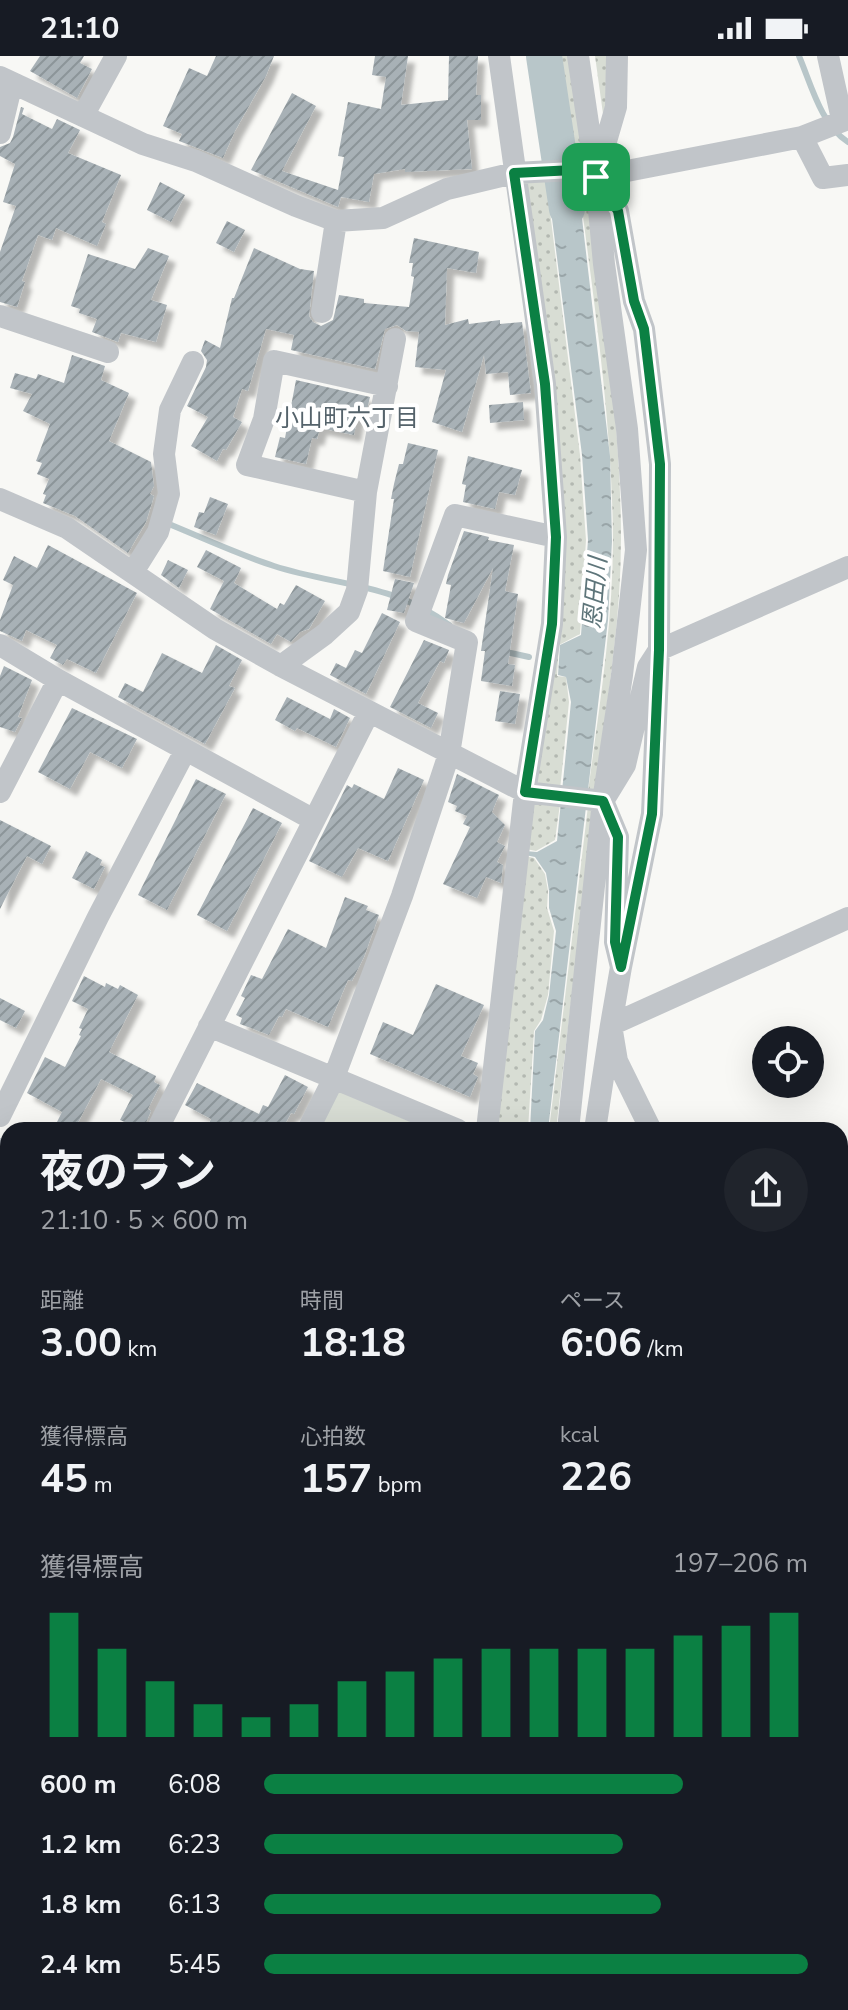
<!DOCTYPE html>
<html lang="ja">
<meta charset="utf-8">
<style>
:root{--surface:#171b24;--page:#20242c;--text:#f1f3f6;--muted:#9ea1a6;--accent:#0b8043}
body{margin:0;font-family:"Nunito Sans","Noto Sans JP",sans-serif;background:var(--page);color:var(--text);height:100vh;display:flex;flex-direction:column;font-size:30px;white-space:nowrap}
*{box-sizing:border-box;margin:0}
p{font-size:26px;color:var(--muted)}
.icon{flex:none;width:44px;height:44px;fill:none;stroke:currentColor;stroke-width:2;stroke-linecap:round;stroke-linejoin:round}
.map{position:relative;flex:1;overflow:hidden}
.panel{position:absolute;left:0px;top:1066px;width:848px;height:888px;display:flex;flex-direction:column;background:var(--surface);border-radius:24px 24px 0 0;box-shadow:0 8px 32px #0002}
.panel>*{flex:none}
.fabs{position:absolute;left:752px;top:970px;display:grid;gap:16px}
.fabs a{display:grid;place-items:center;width:72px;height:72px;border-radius:50%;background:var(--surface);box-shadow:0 8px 32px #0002;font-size:40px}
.pin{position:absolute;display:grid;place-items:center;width:68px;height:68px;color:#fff;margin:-34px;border-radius:16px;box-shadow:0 4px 12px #0006}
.round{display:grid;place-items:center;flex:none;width:84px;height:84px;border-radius:42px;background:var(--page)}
.overview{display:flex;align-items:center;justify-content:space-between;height:136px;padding:0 40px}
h1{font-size:44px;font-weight:700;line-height:60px}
.metrics{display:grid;grid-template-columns:repeat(3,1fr);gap:12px;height:136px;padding:8px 40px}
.metrics div{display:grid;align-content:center}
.metrics b{font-size:40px;font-weight:700}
.metrics small{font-size:22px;font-weight:400}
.metrics p{font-size:22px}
.chart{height:224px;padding:16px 40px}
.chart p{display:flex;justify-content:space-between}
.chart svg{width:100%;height:144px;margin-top:8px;stroke:var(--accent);stroke-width:6}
ul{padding:0 40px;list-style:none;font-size:26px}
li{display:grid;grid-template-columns:128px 96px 1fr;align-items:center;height:60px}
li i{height:20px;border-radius:10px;background:var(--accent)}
.status{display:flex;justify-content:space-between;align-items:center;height:56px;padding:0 40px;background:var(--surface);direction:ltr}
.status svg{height:22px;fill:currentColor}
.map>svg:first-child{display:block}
</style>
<div class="status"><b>21:10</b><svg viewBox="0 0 49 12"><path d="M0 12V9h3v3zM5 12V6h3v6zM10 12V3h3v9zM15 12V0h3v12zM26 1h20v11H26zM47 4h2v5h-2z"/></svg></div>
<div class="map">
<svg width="848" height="1954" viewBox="0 0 848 1954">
<defs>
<pattern id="grass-dots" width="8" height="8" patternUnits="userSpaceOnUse" patternTransform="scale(2)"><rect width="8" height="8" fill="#d8ddd4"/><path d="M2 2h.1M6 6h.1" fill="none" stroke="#b3b8b1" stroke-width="1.8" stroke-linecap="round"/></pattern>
<pattern id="water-ripples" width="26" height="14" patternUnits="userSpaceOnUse" patternTransform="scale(2)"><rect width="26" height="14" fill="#b8c6c9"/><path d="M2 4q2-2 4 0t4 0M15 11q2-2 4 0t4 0" fill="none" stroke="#99a5a8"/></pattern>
<pattern id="building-hatch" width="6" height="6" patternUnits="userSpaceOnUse" patternTransform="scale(2)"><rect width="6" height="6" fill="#a8b1b6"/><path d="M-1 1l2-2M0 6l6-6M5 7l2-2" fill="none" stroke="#8c9599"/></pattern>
<filter id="shadow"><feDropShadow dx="7" dy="7" stdDeviation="2" flood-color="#0004"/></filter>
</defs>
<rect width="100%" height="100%" fill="#f8f8f5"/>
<path fill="url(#grass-dots)" d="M561,0h8l15,107 -7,1z
M595,0h13v94z
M585,120c16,120 36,241 36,363 0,85 -15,171 -27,254l-6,-1c11,-84 25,-168 25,-253 -1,-122 -20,-242 -35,-362z
M546,123l34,276 6,85 -6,94 -21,11 -2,31 9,1 3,25 -9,88 -28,-3 21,-140 -32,-466z
M532,745l28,3 -5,36 -19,11 -10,-2z
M588,750l6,1 -38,323h-7z
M525,800l9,2 11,16 3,17 -1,17 7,23 -6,64 -7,25 -7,11 -6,99h-34z"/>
<path fill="#d8ddd4" d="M338,1035l92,39h-111z"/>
<path fill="url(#water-ripples)" d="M577,120l33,280 2,85 -4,79 -60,510h-18l5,-99 8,-11 6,-25 7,-64 -7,-23v-17l-3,-18 -11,-16 -10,-2v-4l12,1 20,-11 14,-139 -5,-25 -8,-2 2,-30 21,-10 7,-95 -6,-85 -35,-276z"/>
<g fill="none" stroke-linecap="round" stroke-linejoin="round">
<path stroke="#b8c6c9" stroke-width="6" d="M799,0c12,28 22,69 49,86
M164,466c37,15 73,32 110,44 62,20 120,17 175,59
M502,595l27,6"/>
<path stroke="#b8c6c9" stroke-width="36" d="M544,0l23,153
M31,1954l17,-8"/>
</g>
<path fill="url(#building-hatch)" filter="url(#shadow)" d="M40,0h44l-4,7 12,6 -15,29 -47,-27z
M216,0h58l-8,20 -31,55 -12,27 -44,-17 3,-7 -19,-8 26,-58 18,8z
M375,0h33l-7,49 47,-5 1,-44h29l-2,39h5v25h-14l5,49 -67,3v-3l-31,5 -5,28 -28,-5 -3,10 -87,-37 41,-77 24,13 -34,65 56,19 6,-33 -6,-1 10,-54 33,7 5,-32 -14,-2z
M21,51l3,1 -2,6 30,15 5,-10 23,11 -12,23 53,22 -19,47 4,2 -9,22 -41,-18 -4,12 -14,-5 -16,46 3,1 -8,25 -17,-5v-50l16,-46 -13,-4 12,-38 -15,-8v-9l10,-4 3,-6z
M160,126l25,13 -14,27 -24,-12z
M227,165l18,9 -11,22 -18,-9z
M414,182l65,14 -3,21 -29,-5 -2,57 23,-6 1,5 31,-4v4l22,-2 9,71 -21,2 -2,-23 -22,2 -2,-19 -22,77 -30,-10 14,-52 -31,-3 4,-35 -13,-1 -9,-6 -12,4 -10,40 -84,-19 3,-15 -28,-6 -18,62 -6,-2 -9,28 9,5 -16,28 -3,-1 -6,12 -26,-15 17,-29 -21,-11 19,-39 1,-7 -6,-9 4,-11 15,8 12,-50h2l20,-50 46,21 14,2 -5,45 4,6 8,4 12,-6 6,-25 25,4v4l45,4 5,-30 -3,-1 2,-13h-4z
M148,192l21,8 -18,44 16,5 -11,37 -35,-9 -3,9 -26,-10 5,-13 -18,-6 1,-4 -9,-3 17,-52 47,15z
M72,299l33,11 -4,14 28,13 -20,48 42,21 3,24 -4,8 4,2 -8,26 -18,31 -53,-37 -32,-13 3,-8 -3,-1 6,-15 -12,-5 5,-11 -6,-2 14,-37 -27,-13 9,-17 -22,-6 5,-15 21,6 2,-5 26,9z
M296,324l74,17 -4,17 -8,-1 -4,22 -34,-7 -3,11 -5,-1 -6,26 -31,-7 5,-20 5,1z
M523,346l1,18 -34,3 -1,-18z
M408,387l30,7 -28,127 -27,-6 11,-72h-3l3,-15 5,-20h4z
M468,400l54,14 -7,25 -16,-3 -4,17 -32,-7 3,-17 -4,-1z
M210,441l18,7 -12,31 -22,-8 5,-15 5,1z
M464,475l25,6 -1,3 26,5 -9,46 13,3 -10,70 7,1 -3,21 -31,-5 4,-30h-4l12,-83 -29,55 -19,-5 6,-33 -5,-1 2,-9z
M48,489l89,48 -41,80 -29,-14 -4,6 -13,-7 7,-13 -31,-15 -4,11 -22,-10v-11l13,-35 -10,-5 11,-24 23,12z
M206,494l35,18 -7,15 43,26 3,-6 4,2 12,-20 29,16 -16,28 -9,3 -9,10 -14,-8 -6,10 -61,-35 14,-28 -27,-14z
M168,504l20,10 -9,18 -18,-13z
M395,523l19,4 -10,30 -17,-3z
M382,557l18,9 -34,72 -36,-19 6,-12 10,5 9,-18 7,3z
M424,584l25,10 -5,13 -4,-2 -22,42 20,10 -7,15 -41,-21z
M216,589l26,15 -13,26 6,2 -30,56 -87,-47 7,-14 18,9 19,-39 40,20z
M4,610l28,14 -14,37 4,1 -7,14 -15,-5v-51z
M500,635l20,3 -5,30 -20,-3z
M287,641l43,22 4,-10 16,9 -14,29 -39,-19 -2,3 -20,-11z
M72,652l65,31 -15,29 -32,-16 -20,37 -32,-17z
M398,712l26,12 -36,81 -30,-13 -16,29 -33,-16 38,-76 5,3 2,-4 30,15z
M457,718l42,21 -7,17 13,13 -8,17 8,4 -8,16 6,3 -2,18 -15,-6 -9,21 -34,-14 27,-57 -7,-3 4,-8 -12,-5 2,-5 -9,-4z
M196,723l30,15 -59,116 -29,-15z
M253,752l29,15 -55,108 -30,-16z
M0,764l51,26 -9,18 -15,-8 -27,53z
M86,795l16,9 -2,5 5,2 -11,22 -22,-11z
M345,841l23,9 -2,4 13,5 -15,42 -12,24 -4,-1 -20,47 -42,-18 -4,8 -3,-1 -10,19 -29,-11 2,-6 -6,-3 9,-17 -4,-2 10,-21 11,4 26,-50 38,19z
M84,920l21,11 1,-4 12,6 2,-4 18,10 -29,57 47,24 -2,6 6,3 -12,24 3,2 -8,19 -23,-10 13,-25 -32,-16 -27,51h-21l9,-18 -35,-19 18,-36 20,10 16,-31 -2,-1 3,-6 -3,-1 9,-19 -16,-8z
M436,928l48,21 -23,51 17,7 -5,11 5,3 -8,20 -100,-43 13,-32 30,13z
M0,942l25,13 -9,17 -16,-8z
M285,1019l23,12 -14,27 -3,-1 -7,13 7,4h-85l5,-11 -26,-14 12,-22 62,31 4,-9 5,2z"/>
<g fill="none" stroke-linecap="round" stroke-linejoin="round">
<path stroke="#c1c5c9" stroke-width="22" d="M828,0l14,63
M0,21l143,67 53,17 100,45 40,15 47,-3 64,-29 67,-16 80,-4
M83,60l33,-60
M0,77l12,-50
M802,81l21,41 25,-3
M597,116l19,-65 1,-51
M596,121l206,-40 46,-18
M599,126l19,29 16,90 10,28 16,135 -1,186 -7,164 -31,153
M322,256l14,-91
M0,260l108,36
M366,436l-119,-27 17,-46 10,-58 113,25
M0,443l67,29 148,101 66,37 244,126 78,9
M133,516l25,-40 11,-38 -5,-40 6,-44 23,-48
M0,589l58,35
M281,610l44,-32 24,-22 8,-22 9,-98 29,-153
M0,736l58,-112 256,140
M209,970l249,104
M0,1060l98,-199 87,-166
M157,1074l212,-418
M308,1074l25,-50 69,-184 47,-142 18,-112 -51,-21 39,-106 101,22
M487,1074l38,-338 27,-168 4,-87 -11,-153 -46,-328
M568,1074l35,-329 19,-126 14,-125 -9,-121 -23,-165 -8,-87 -18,-121
M595,1074l16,-105 237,-107
M651,1074l-34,-69 -6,-36 10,-58 -6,-25 3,-105 -15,-36 22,-36 23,-98 11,-17 189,-83
M0,1093l8,3
M840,1211l8,-3
M0,1246l8,3
M0,1399l8,3
M0,1565l8,-13
M840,1858l8,-4
M0,1916l8,-2
M115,1954l12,-8
M635,1954l17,-8"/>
<path stroke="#a2a9ae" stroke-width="6" stroke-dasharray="12 6" stroke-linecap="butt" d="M840,1787l8,-4
M840,1801l8,-3
M477,1954l18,-8
M508,1954l17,-8"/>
</g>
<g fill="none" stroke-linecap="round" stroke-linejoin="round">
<defs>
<path id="route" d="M594,113l2,8 22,34 16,90 10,28 16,135 -1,186 -7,164 -31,153 -6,-25 3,-105 -15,-36 -78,-9 27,-168 4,-87 -11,-153 -31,-211z"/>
</defs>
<use href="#route" stroke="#fff" stroke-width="16"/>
<use href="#route" stroke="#0b8043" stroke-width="10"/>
</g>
<g text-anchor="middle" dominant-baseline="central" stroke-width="8" stroke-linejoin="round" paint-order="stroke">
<g font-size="24" fill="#55636b" stroke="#fff">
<text x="347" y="362">小山町六丁目</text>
</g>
<g font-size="24" font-style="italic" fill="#5e757a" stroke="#fff">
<text transform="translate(595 537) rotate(-85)">恩田川</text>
</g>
</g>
</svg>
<div class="fabs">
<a><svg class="icon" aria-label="locate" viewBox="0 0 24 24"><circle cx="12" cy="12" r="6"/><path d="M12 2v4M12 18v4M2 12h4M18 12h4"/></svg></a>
</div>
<div class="pin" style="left:596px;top:121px;background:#1e9e55"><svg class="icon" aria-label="arrive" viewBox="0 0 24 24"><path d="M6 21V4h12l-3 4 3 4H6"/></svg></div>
<section class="panel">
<div class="overview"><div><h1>夜のラン</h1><p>21:10 · 5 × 600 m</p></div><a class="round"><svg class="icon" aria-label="share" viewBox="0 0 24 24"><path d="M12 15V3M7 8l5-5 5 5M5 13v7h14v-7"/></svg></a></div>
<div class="metrics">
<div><p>距離</p><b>3.00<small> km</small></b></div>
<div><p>時間</p><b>18:18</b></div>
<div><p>ペース</p><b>6:06<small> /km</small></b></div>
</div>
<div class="metrics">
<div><p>獲得標高</p><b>45<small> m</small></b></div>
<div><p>心拍数</p><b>157<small> bpm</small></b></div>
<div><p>kcal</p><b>226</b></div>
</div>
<div class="chart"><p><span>獲得標高</span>197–206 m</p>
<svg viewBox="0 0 160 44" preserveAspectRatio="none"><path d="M5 44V6M15 44V17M25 44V27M35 44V34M45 44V38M55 44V34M65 44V27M75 44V24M85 44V20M95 44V17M105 44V17M115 44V17M125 44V17M135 44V13M145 44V10M155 44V6"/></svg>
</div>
<ul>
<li><b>600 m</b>6:08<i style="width:77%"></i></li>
<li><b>1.2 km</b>6:23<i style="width:66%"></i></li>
<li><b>1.8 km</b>6:13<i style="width:73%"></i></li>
<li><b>2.4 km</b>5:45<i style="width:100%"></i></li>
</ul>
</section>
</div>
